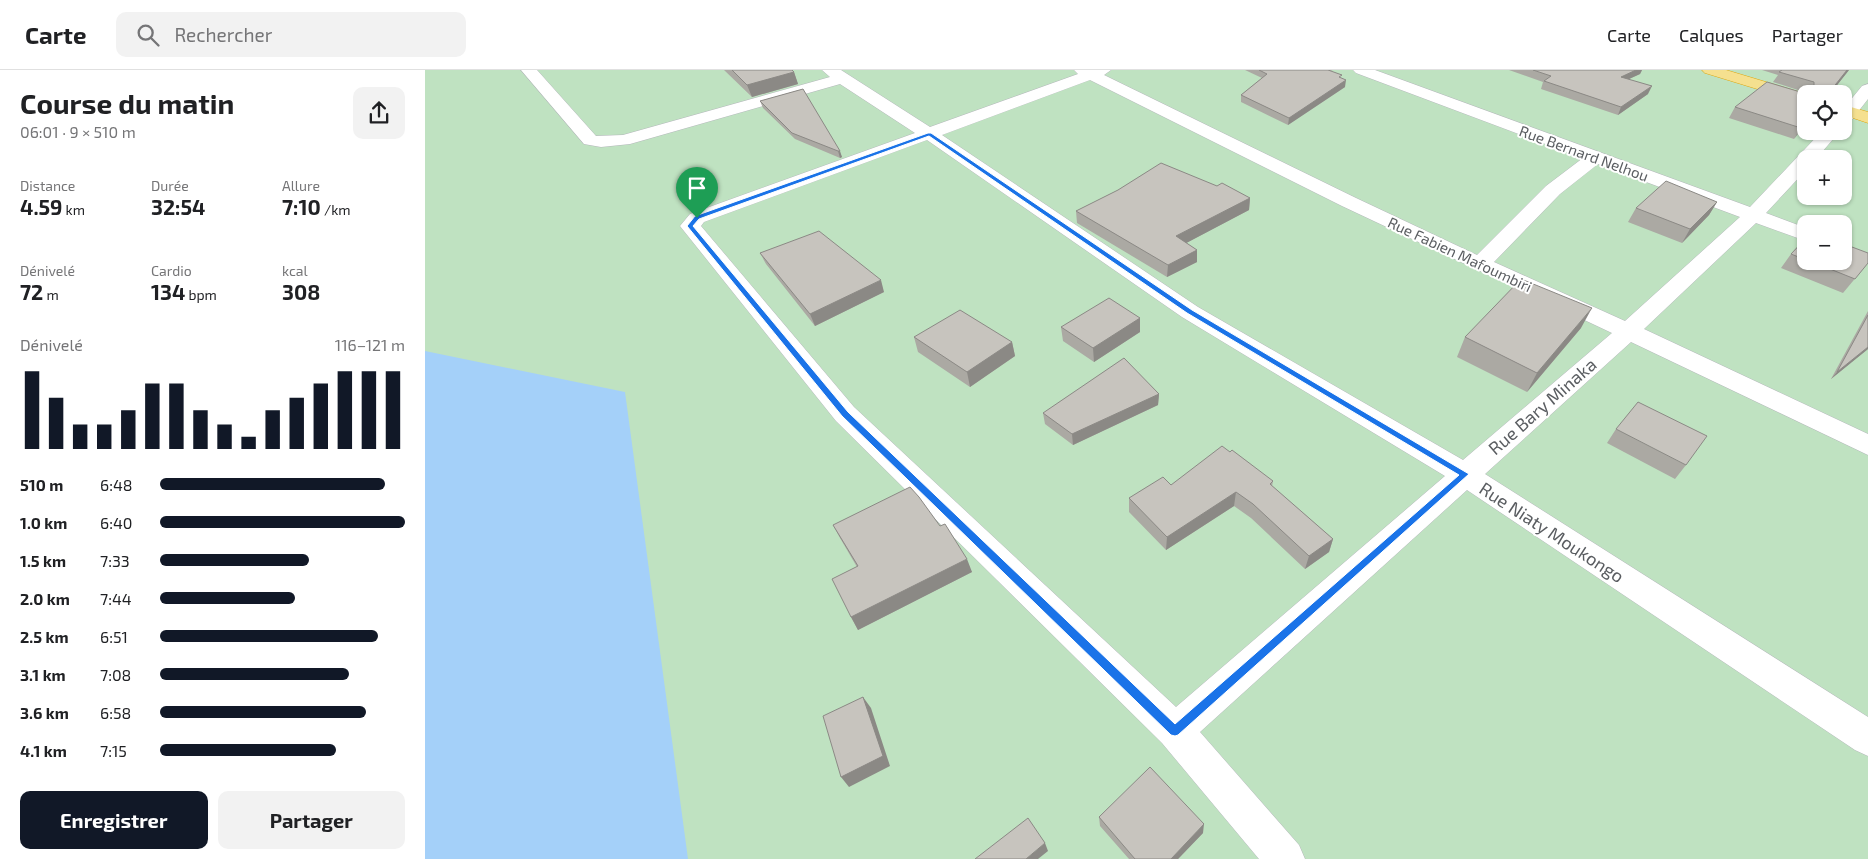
<!DOCTYPE html>
<html lang="fr">
<meta charset="utf-8">
<style>
:root{--surface:#fff;--page:#f2f2f2;--text:#202124;--muted:#757577;--line:#e0e0e0;--accent:#111827}
body{margin:0;font-family:"Exo 2",sans-serif;background:var(--page);color:var(--text);height:100vh;display:flex;flex-direction:column;font-size:19px;white-space:nowrap}
*{box-sizing:border-box;margin:0}
p{font-size:16px;color:var(--muted)}
.icon{flex:none;width:28px;height:28px;fill:none;stroke:currentColor;stroke-width:2;stroke-linecap:round;stroke-linejoin:round}
.map{position:relative;flex:1;overflow:hidden}
.side{display:flex;flex-direction:column;background:var(--surface);width:425px}
.side>*{flex:none}
.tools{position:absolute;left:1372px;top:15px;display:grid;gap:10px}
.tools a{display:grid;place-items:center;width:55px;height:55px;border-radius:10px;background:var(--surface);box-shadow:0 1px 4px #0004;font-size:25px}
.pin{position:absolute;display:grid;place-items:center;width:42px;height:42px;color:#fff;margin:-51px -21px;border-radius:50% 50% 50% 0;rotate:-45deg;box-shadow:0 0 5px #0007}
.pin .icon{rotate:45deg}
.round{display:grid;place-items:center;flex:none;width:52px;height:52px;border-radius:10px;background:var(--page)}
.overview{display:flex;align-items:center;justify-content:space-between;height:85px;padding:0 20px}
h1{font-size:28px;font-weight:700;line-height:38px}
.figures{display:grid;grid-template-columns:repeat(3,1fr);gap:8px;height:85px;padding:5px 20px}
.figures div{display:grid;align-content:center}
.figures b{font-size:21px;font-weight:700}
.figures small{font-size:14px;font-weight:400}
.figures p{font-size:14px}
.chart{height:140px;padding:10px 20px}
.chart p{display:flex;justify-content:space-between}
.chart svg{width:100%;height:90px;margin-top:5px;stroke:var(--accent);stroke-width:6}
.button{display:flex;gap:10px;margin-top:auto;padding:10px 20px}
.button a{flex:1;height:58px;border-radius:10px;background:var(--accent);color:#fff;font-size:20px;font-weight:700;line-height:58px;text-align:center}
.button a+a{background:var(--page);color:var(--text)}
ul{padding:0 20px;list-style:none;font-size:16px}
li{display:grid;grid-template-columns:80px 60px 1fr;align-items:center;height:38px}
li i{height:12px;border-radius:6px;background:var(--accent)}
header{display:flex;align-items:center;gap:30px;box-sizing:border-box;height:70px;padding:0 25px;background:var(--surface);border-bottom:1px solid var(--line)}
header strong{font-size:24px}
nav{display:flex;gap:28px;margin-inline-start:auto;font-size:18px}
.search{width:350px;height:45px;background:var(--page);display:flex;align-items:center;gap:12px;box-sizing:border-box;padding:0 18px;border-radius:10px;color:var(--muted);font-size:19px}
main{display:flex;flex:1;min-height:0}
.map>svg:first-child{display:block}
</style>
<header>
<strong>Carte</strong>
<div class="search"><svg class="icon" aria-label="search" viewBox="0 0 24 24"><circle cx="10" cy="10" r="6"/><path d="M15 15l6 6"/></svg>Rechercher</div>
<nav><a>Carte</a><a>Calques</a><a>Partager</a></nav>
</header>
<main>
<section class="side">
<div class="overview"><div><h1>Course du matin</h1><p>06:01 · 9 × 510 m</p></div><a class="round"><svg class="icon" aria-label="share" viewBox="0 0 24 24"><path d="M12 15V3M7 8l5-5 5 5M5 13v7h14v-7"/></svg></a></div>
<div class="figures">
<div><p>Distance</p><b>4.59<small> km</small></b></div>
<div><p>Durée</p><b>32:54</b></div>
<div><p>Allure</p><b>7:10<small> /km</small></b></div>
</div>
<div class="figures">
<div><p>Dénivelé</p><b>72<small> m</small></b></div>
<div><p>Cardio</p><b>134<small> bpm</small></b></div>
<div><p>kcal</p><b>308</b></div>
</div>
<div class="chart"><p><span>Dénivelé</span>116–121 m</p>
<svg viewBox="0 0 160 44" preserveAspectRatio="none"><path d="M5 44V6M15 44V19M25 44V32M35 44V32M45 44V25M55 44V12M65 44V12M75 44V25M85 44V32M95 44V38M105 44V25M115 44V19M125 44V12M135 44V6M145 44V6M155 44V6"/></svg>
</div>
<ul>
<li><b>510 m</b>6:48<i style="width:92%"></i></li>
<li><b>1.0 km</b>6:40<i style="width:100%"></i></li>
<li><b>1.5 km</b>7:33<i style="width:61%"></i></li>
<li><b>2.0 km</b>7:44<i style="width:55%"></i></li>
<li><b>2.5 km</b>6:51<i style="width:89%"></i></li>
<li><b>3.1 km</b>7:08<i style="width:77%"></i></li>
<li><b>3.6 km</b>6:58<i style="width:84%"></i></li>
<li><b>4.1 km</b>7:15<i style="width:72%"></i></li>
</ul>
<div class="button"><a>Enregistrer</a><a>Partager</a></div>
</section>
<div class="map">
<svg width="1443" height="789" viewBox="0 0 1443 789">
<rect width="100%" height="100%" fill="#eceae1"/>
<path fill="#bfe2c1" fill-rule="evenodd" d="M0,0h1443v789h-1443zM1381,24h38v37h-38zM1381,89h38v37h-38zM1381,154h38v37h-38z"/>
<path fill="#a4d0f9" d="M0,281l200,41 63,467h-263z"/>
<g fill="none" stroke-linecap="round" stroke-linejoin="round">
<defs>
<path id="minor" d="M96,0h16l59,66 27,-1 207,-58 -8,-7h19l89,57 148,-53 -4,-4h37l-7,5 252,123 121,57 69,-69 37,-28 -227,-85 -3,-3h22l375,137 72,-76h18l-24,28h-10v11l-40,43 40,15v13l-50,-18 -112,106 224,105v21l-237,-113 -146,132 383,243v39l-13,-6 -388,-260 -267,242 99,113 6,14h-46l-97,-116 -326,-322 -156,-195 10,-12 225,-81 -75,-49 -210,60 -29,3 -17,-3zM665,10l252,126 270,127 -149,127 -265,-153 -256,-172zM502,70l255,177 263,159 -269,231 -322,-300 -153,-181 3,-4zM1173,94l142,53 -115,104 -131,-59 66,-68z
M1443,14v15l-18,23 -6,1v-15l18,-22z"/>
<path id="highway" d="M1277,0h24l80,24v10l-101,-31z
M1419,35l24,7v11l-24,-8z"/>
</defs>
<use href="#minor" stroke="#b4b7bb" stroke-width="1"/>
<use href="#highway" stroke="#dea70f" stroke-width="1"/>
<use href="#minor" fill="#fff" fill-rule="evenodd"/>
<use href="#highway" fill="#f5e08f" fill-rule="evenodd"/>
</g>
<path fill="#aba9a3" d="M299,0h68l2,2 4,12 -46,13z
M820,0h88l-3,1 11,7 4,9 -57,38 -47,-23v-7l21,-17z
M1084,0h133l-2,4 -11,5 19,15 -30,21 -77,-26 2,-7z
M1337,0h87l-19,24h-22l-1,-1 -34,-11 5,-7z
M378,19l39,68 -2,1 -45,-19 -32,-31 -3,-7z
M1381,24v29l-12,16 -65,-21 6,-11z
M825,128l-1,12 -63,33 11,7v12l-30,15 -90,-54 -1,-12z
M1292,132l-8,13 -27,28 -54,-21 8,-14z
M1381,168v23h38l24,2 -25,30 -62,-25 10,-14z
M335,183l124,39 -69,34 -49,-62z
M1443,241v38l-37,30z
M715,248v14l-46,30 -31,-21 -2,-14z
M1156,258l-54,64 -70,-35 8,-20z
M489,267l98,5 3,14 -45,31 -52,-35z
M734,324l-1,11 -85,40 -28,-21 -2,-11z
M1191,359l70,36 -11,14 -68,-36z
M848,411l-1,5 61,53 -4,13 -24,17 -54,-51 -17,-12 -68,44 -37,-38v-14l42,-13z
M408,455l107,1 32,46 -114,58 -7,-13 6,-50 -17,-29z
M674,747l104,16 -25,26h-49l-29,-33z"/>
<path fill="#8b8985" d="M1211,0h6l-2,4 -22,10 3,-7z
M1422,0h2l-19,24h-2z
M369,2l4,12 -46,13 -5,-12z
M921,10l-1,7 -57,38 1,-7z
M1227,16l-4,8 -30,21 3,-8z
M1381,51v2l-12,16 7,-11z
M413,81h2l2,6 -2,1z
M825,128l-1,12 -74,39 1,-13z
M1292,132l-8,13 -27,28 8,-14z
M772,180v12l-30,15 1,-12z
M456,210l3,12 -69,34 -5,-12z
M1167,238l-11,20 -54,64 10,-19z
M715,248v14l-46,30 -1,-14z
M587,272l3,14 -45,31 -3,-15z
M1443,277v2l-37,30 6,-7z
M734,324l-1,11 -85,40 -1,-11z
M811,422l-2,14 -68,44 1,-13z
M908,469l-4,13 -24,17 4,-13z
M542,489l5,13 -114,58 -7,-13z
M438,627l8,11 19,58 -41,21 -8,-10z
M779,754l-1,9 -25,26h-7z
M620,773l3,8 -10,8h-12z"/>
<path fill="#c7c4be" stroke="#8b8985" d="M307,0h60l2,2 -47,13z
M834,0h69l14,5 -3,2 7,3 -57,38 -48,-23 26,-21z
M1108,0h103l-15,7 31,9 -31,21 -77,-26 7,-5z
M1357,0h65l-19,24h-14v-12l-35,-10z
M1342,12l40,12h-1v27l-5,7 -66,-21z
M378,19l37,62h-2l-46,-18 -32,-32z
M736,93l56,23 5,-3 28,15 -74,38 21,14 -29,15 -92,-54 42,-21z
M1241,111l51,21 -27,27 -54,-21z
M394,161l62,49 -71,34 -50,-61z
M1381,168v22l-15,-6z
M1419,174l24,9v10l-13,16 -45,-18h34z
M1096,209l71,29 -55,65 -72,-36z
M684,228l31,20 -47,30 -32,-21z
M535,240l52,32 -45,30 -53,-35z
M1443,245v32l-31,25z
M699,288l35,36 -87,40 -29,-21z
M1213,332l69,34 -21,29 -70,-36z
M797,376l8,6 2,-2 41,31 -3,3 63,55 -24,17 -56,-52 -17,-12 -69,45 -38,-39 34,-21 8,8z
M485,417l9,10 21,29 5,-2 22,35 -116,58 -19,-38 26,-13 -25,-41z
M438,627l20,59 -42,21 -18,-61z
M725,697l54,57 -33,35h-36l-36,-42z
M603,748l17,25 -19,16h-51z"/>
<path fill="#1a73e8" stroke="#fff" fill-rule="evenodd" d="M503,63h3l261,177 277,164 -291,261 -3,1 -4,-1 -329,-319 -155,-190 8,-10zM504,66l258,177 272,162 -284,249 -327,-312 -155,-186 6,-7z"/>
<g text-anchor="middle" dominant-baseline="central" stroke-width="4" stroke-linejoin="round" paint-order="stroke">
<g font-size="15" fill="#5a5d61" stroke="#fff">
<text transform="translate(1159 83) rotate(20)">Rue Bernard Nelhou</text>
<text transform="translate(1035 184) rotate(25)">Rue Fabien Mafoumbiri</text>
</g>
<g font-size="18" fill="#5a5d61" stroke="#fff">
<text transform="translate(1117 336) rotate(-41)">Rue Bary Minaka</text>
<text transform="translate(1127 462) rotate(33)">Rue Niaty Moukongo</text>
</g>
</g>
</svg>
<div class="tools">
<a><svg class="icon" aria-label="locate" viewBox="0 0 24 24"><circle cx="12" cy="12" r="6"/><path d="M12 2v4M12 18v4M2 12h4M18 12h4"/></svg></a>
<a>+</a>
<a>−</a>
</div>
<div class="pin" style="left:272px;top:148px;background:#1e9e55"><svg class="icon" aria-label="arrive" viewBox="0 0 24 24"><path d="M6 21V4h12l-3 4 3 4H6"/></svg></div>
</div>
</main>
